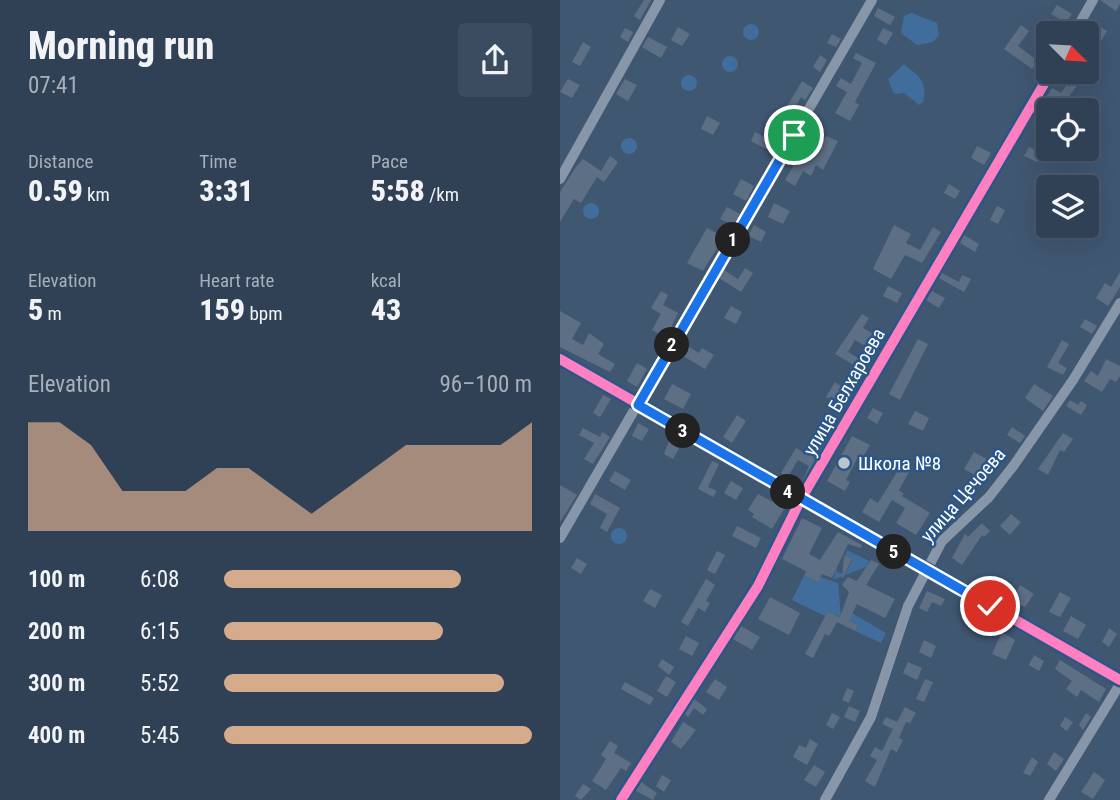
<!DOCTYPE html>
<meta charset="utf-8">
<style>
:root{--surface:#304156;--page:#3c4c60;--text:#f1f3f6;--muted:#a8afb9;--line:#4b5a6c;--accent:#d6ab8b}
body{margin:0;font-family:"Roboto Condensed",sans-serif;background:var(--page);color:var(--text);height:100vh;display:flex;flex-direction:column;font-size:26px;white-space:nowrap}
*{box-sizing:border-box;margin:0}
p{font-size:23px;color:var(--muted)}
.icon{flex:none;width:38px;height:38px;fill:none;stroke:currentColor;stroke-width:2;stroke-linecap:round;stroke-linejoin:round}
.map{position:relative;flex:1;overflow:hidden}
.panel{display:flex;flex-direction:column;background:var(--surface);width:560px}
.panel>*{flex:none}
.needle{width:46px;rotate:114deg}
.fabs{position:absolute;left:476px;top:21px;display:grid;gap:14px}
.fabs a{display:grid;place-items:center;width:63px;height:63px;border-radius:7px;background:var(--surface);box-shadow:0 7px 28px #0002,0 0 0 2px var(--line);font-size:35px}
.pin{position:absolute;display:grid;place-items:center;width:60px;height:60px;color:#fff;margin:-30px;border:4px solid #fff;border-radius:50%;box-shadow:0 2px 7px #0007}
.km{position:absolute;width:35px;height:35px;margin:-18px;border-radius:50%;background:#222;color:#fff;font-size:19px;line-height:35px;text-align:center}
.round{display:grid;place-items:center;flex:none;width:74px;height:74px;border-radius:7px;background:var(--page)}
.overview{display:flex;align-items:center;justify-content:space-between;height:119px;padding:0 28px}
h1{font-size:38px;font-weight:800;line-height:52px}
.figures{display:grid;grid-template-columns:repeat(3,1fr);gap:10px;height:119px;padding:7px 28px}
.figures div{display:grid;align-content:center}
.figures b{font-size:30px;font-weight:800}
.figures small{font-size:19px;font-weight:400}
.figures p{font-size:19px}
.chart{height:196px;padding:14px 28px}
.chart p{display:flex;justify-content:space-between}
.chart svg{width:100%;height:126px;margin-top:7px;fill:var(--accent);opacity:.7}
ul{padding:0 28px;list-style:none;font-size:23px}
li{display:grid;grid-template-columns:112px 84px 1fr;align-items:center;height:52px}
li i{height:18px;border-radius:9px;background:var(--accent)}
main{display:flex;flex:1;min-height:0}
.map>svg:first-child{display:block}
</style>
<main>
<section class="panel">
<div class="overview"><div><h1>Morning run</h1><p>07:41</p></div><a class="round"><svg class="icon" aria-label="share" viewBox="0 0 24 24"><path d="M12 15V3M7 8l5-5 5 5M5 13v7h14v-7"/></svg></a></div>
<div class="figures">
<div><p>Distance</p><b>0.59<small> km</small></b></div>
<div><p>Time</p><b>3:31</b></div>
<div><p>Pace</p><b>5:58<small> /km</small></b></div>
</div>
<div class="figures">
<div><p>Elevation</p><b>5<small> m</small></b></div>
<div><p>Heart rate</p><b>159<small> bpm</small></b></div>
<div><p>kcal</p><b>43</b></div>
</div>
<div class="chart"><p><span>Elevation</span>96–100 m</p>
<svg viewBox="0 0 160 44" preserveAspectRatio="none"><path d="M0 44V6L10 6L20 14L30 30L40 30L50 30L60 22L70 22L80 30L90 38L100 30L110 22L120 14L130 14L140 14L150 14L160 6V44z"/></svg>
</div>
<ul>
<li><b>100 m</b>6:08<i style="width:77%"></i></li>
<li><b>200 m</b>6:15<i style="width:71%"></i></li>
<li><b>300 m</b>5:52<i style="width:91%"></i></li>
<li><b>400 m</b>5:45<i style="width:100%"></i></li>
</ul>
</section>
<div class="map">
<svg width="560" height="800" viewBox="0 0 560 800">
<rect width="100%" height="100%" fill="#405772"/>
<path fill="#406d9c" d="M352,13l25,10 2,12 -6,7 -16,3 -16,-12 3,-17z
M183 32a8 8 0 1 1 16 0a8 8 0 1 1-16 0Z
M162 64a8 8 0 1 1 16 0a8 8 0 1 1-16 0Z
M344,64c15,13 24,17 19,38l-4,3 -15,-12 -10,1 -6,-15z
M121 83a8 8 0 1 1 16 0a8 8 0 1 1-16 0Z
M61 146a8 8 0 1 1 16 0a8 8 0 1 1-16 0Z
M23 211a8 8 0 1 1 16 0a8 8 0 1 1-16 0Z
M51 536a8 8 0 1 1 16 0a8 8 0 1 1-16 0Z
M287,550l22,11 -3,6 -33,13 4,-12v4l8,3 7,-15 -7,-4z
M244,576l14,6 2,-5 18,6 3,34 -13,-6 -3,5 -33,-16z
M290,612l36,21 -5,10 -26,-12 3,-6 -13,-6z"/>
<path fill="#5d6f84" d="M84,0h7l-11,20 -6,-4z
M540,0h20v4l-4,7z
M497,5l15,9 -6,9 -15,-9z
M318,8l17,9 -5,8 -16,-9z
M532,22l15,9 -13,22 -7,-5v-15h-5z
M461,25l8,6 -11,15 20,15 -6,8 -28,-20z
M118,27l12,7 -8,12 -11,-6z
M65,28l8,4 -5,10 -8,-5z
M323,28l10,5 -7,12 -9,-5z
M272,34l9,5 -5,8 -9,-4z
M88,37l19,10 -6,11 -19,-11z
M23,42l8,5 -11,19 -8,-4z
M296,53l20,10 -21,39 4,3 -9,16 -15,-8 12,-21 -11,-6 5,-8 10,6 11,-21 -9,-5z
M260,55l7,5 -7,12 -7,-5z
M516,72h12l-26,33 -15,-9 5,-8 9,5z
M8,79l12,6 -8,13 -12,-6z
M65,79l12,6 -9,16 -12,-7z
M242,81l11,7 -8,12 -4,-3 -8,15 -7,-4z
M147,116l13,7 -7,12 -12,-6z
M195,132l18,9 -5,9 -17,-9z
M266,136l12,5 -15,29 -7,-5 -5,11 -8,-5 -8,15 -10,-6 14,-24 -4,-3 3,-7 15,7z
M417,146l14,7 -7,12 -13,-7z
M469,147l12,6 -4,9 -13,-6z
M50,156l8,6 -14,20 -7,-5 -16,26 -7,-4 -14,23v-30l16,-25 7,-8 18,12z
M181,179l13,7 -8,15 -13,-7z
M389,184l11,7 -5,8 -11,-6z
M214,203l16,8 -7,13 -15,-7z
M437,206l8,4 -7,14 -8,-4z
M167,207l13,7 -7,11 -13,-6z
M194,225l12,7 -5,10 -13,-6z
M334,225l17,9 -5,9 14,7 13,-23 8,5 -19,31 -17,-8 -14,24 -18,-10z
M147,228l17,9 -21,34 -16,-8z
M404,235l15,9 -4,8 -15,-9z
M185,268l8,5 -12,19 -22,-14 5,-8 14,9z
M560,272v15l-12,19 -12,-8 9,-15 6,4z
M382,273l17,9 3,-7 9,4 -7,13 -25,-14z
M328,286l14,7 -5,10 -14,-7z
M101,291l7,4 -5,10 15,8 -12,25 -14,-8 9,-16 -10,-6z
M372,291l13,7 -6,10 -13,-8z
M171,306l11,6 -6,12 -12,-6z
M0,311l21,12 -9,16 11,6 6,-12 15,11 -6,10 17,10 -5,8 -50,-25z
M302,314l7,4 -6,10 18,10 -8,13 -18,-11 -7,12 18,11 -4,7 -27,-16z
M525,319l12,7 -5,8 -12,-7z
M358,339l10,5 -28,56 -11,-6z
M502,340l7,4 -11,19 9,5 -4,7 -16,-8z
M123,343l16,10 3,-5 12,7 -9,14 -27,-16z
M546,359l14,7v10l-4,6 -6,-3 -8,13 -18,-11 7,-10 7,5z
M77,363l10,6 -10,18 -10,-6z
M275,382l7,5 -8,14 -8,-4z
M112,384l19,10 -8,15 -19,-10z
M474,384l19,12 -10,15 -18,-13z
M43,395l8,4 -11,18 -7,-4z
M510,400l8,5 3,-4 6,4 -6,10 -15,-9z
M313,408l10,5 -6,11 -10,-6z
M355,411l14,7 -6,13 -15,-7z
M177,415l9,6 -14,22 -9,-6z
M78,423l11,6 -7,12 -10,-5z
M268,427l5,3 -32,54 8,-18 -11,-6 -10,17 -7,-4 15,-25 7,4 12,-21 9,5z
M452,427l13,9 -5,7 -13,-8z
M23,428l17,9 2,-5 8,5 -17,27 -9,-5 10,-16 -15,-8z
M503,433l10,6 -9,13 -4,-2 -12,25 -10,-6z
M292,436l18,9 -7,12 -4,-2 -13,25 4,2 -5,9 -18,-10z
M110,439l11,6 -8,14 -9,-5z
M414,452l16,9 -10,17 -16,-9z
M152,461l7,3 -11,23 9,4 -4,6 -15,-8z
M340,467l9,5 -10,18 5,4 -2,2 28,17 -14,22 -20,-12 9,-15 -13,-8 -13,22 -17,-10 8,-14 8,5z
M55,471l16,9 -6,10 -16,-9z
M171,481l12,7 -7,12 -12,-7z
M0,485l17,10 -17,27z
M35,494l25,14 -13,24 -7,-4 7,-14 -17,-10z
M198,494l15,8 3,-4 11,6 -15,25 -20,-12 2,-3 -6,-4z
M451,514l10,8 -11,13 -10,-9z
M242,518l20,10 -13,26 11,6 18,-28 24,13 -1,3 -13,-4 -16,34 -10,-4 -4,8 -14,-6 2,-5 -24,-12z
M422,523l8,8 -6,6 -2,-2 -20,30 -10,-7 13,-24 3,3z
M177,526l24,12 -5,10 -24,-12z
M157,551l8,4 -10,19 -8,-4z
M284,556l8,3 -9,19h-1z
M17,558l10,6 -6,10 -10,-6z
M311,560l8,4 -13,21 29,14 -10,19 -28,-14 -8,17 9,4 -3,6 -18,-9 -8,14 -4,-2 -12,24 -8,-4 23,-43 12,6 9,-25 -7,-7 6,-8 9,4z
M146,579l9,6 -9,16 4,2 -5,9 -7,-4 -10,18 -7,-4z
M460,585l14,9 -9,13 -13,-5z
M90,589l12,6 -7,13 -12,-7z
M367,591l18,8 -4,7 -9,-4 -5,10 -8,-4z
M500,592l11,6 -11,19 -11,-5z
M210,597l30,16 -11,22 -31,-16z
M511,616l15,9 -8,14 -15,-8z
M181,626l19,11 -8,13 -19,-11z
M549,628l8,6 -8,13 -7,-5z
M442,632l13,8 -9,20 -14,-6z
M126,636l13,7 -7,13 -13,-7z
M364,640l12,6 -5,12 -12,-6z
M474,655l10,6 -5,10 -10,-6z
M102,659l12,8 -5,8 -11,-9z
M500,660l46,29 -7,13 -18,-12 -4,7 -11,-8 6,-8 -17,-12z
M348,662l14,6 -5,12 -14,-7z
M106,676l10,6 -9,15 -10,-6z
M155,679l12,8 -8,13 -13,-8z
M365,679l8,3 -9,20 -8,-3z
M65,682l29,16 -4,7 -29,-16z
M287,688l7,3 -5,12 -7,-3z
M134,699l13,10 -4,6 -9,-7 -6,9 -3,-3z
M289,706l11,5 -5,11 -11,-5z
M345,707l11,6 -6,10 -4,-1 -7,16 4,2 -6,12 -6,-3 -16,38 -10,-6 12,-21 -7,-4 5,-9 7,4 11,-22 -11,-5 4,-7 11,5z
M272,713l8,4 -7,12 -7,-4z
M526,713l5,4 -8,13 -4,-5z
M505,717l8,5 -6,9 -7,-5z
M123,722l13,8 -15,19 -10,-7z
M250,739l8,5 -11,21 -14,-8 6,-12 7,3z
M50,741l8,5 -4,7 17,10 -5,8 -5,-3 -15,22 -14,-9 14,-22 -5,-4z
M494,752l10,7 -8,12 -9,-7z
M472,757l6,5 -8,14 -7,-3z
M254,765l11,7 -9,15 -12,-7z
M534,772l11,8 -12,19 -12,-7z
M102,775l9,5 -7,12 -8,-6z
M81,782l16,11 -4,7 -17,-9z
M23,784l8,5 -10,11 -6,-4z"/>
<g fill="none" stroke-linecap="round" stroke-linejoin="round">
<path stroke="#8796a8" stroke-width="10" d="M514,33l19,-33
M0,179l100,-179
M0,359l560,321
M0,538l312,-538
M61,800l137,-214 43,-87 250,-427
M265,800l46,-83 37,-111 34,-65 47,-44 25,-32 59,-85 47,-77
M489,800l71,-116"/>
<defs>
<path id="cycleway" d="M0,359l560,321
M61,800l137,-214 43,-87 250,-427"/>
</defs>
<use href="#cycleway" stroke="#2b5687" stroke-width="15"/>
<use href="#cycleway" stroke="#ff80c0" stroke-width="10"/>
</g>
<g fill="none" stroke-linecap="round" stroke-linejoin="round">
<defs>
<path id="route" d="M234,135l-156,270 352,201"/>
</defs>
<use href="#route" stroke="#fff" stroke-width="14"/>
<use href="#route" stroke="#1a73e8" stroke-width="9"/>
</g>
<circle fill="#bcc4ce" stroke="#2b5687" stroke-width="2.5" cx="284" cy="463" r="7"/>
<g text-anchor="middle" dominant-baseline="central" stroke-width="5" stroke-linejoin="round" paint-order="stroke">
<g font-size="19" fill="#fff" stroke="#2b5687">
<text transform="translate(284 392) rotate(-60)">улица Белхароева</text>
<text transform="translate(403 495) rotate(-49)">улица Цечоева</text>
</g>
<g font-size="19" fill="#fff" stroke="#2b5687" text-anchor="start">
<text x="298" y="463">Школа №8</text>
</g>
</g>
</svg>
<div class="fabs">
<a><svg class="needle" viewBox="-14 -14 28 28"><path d="M0-13l5 13h-10z" fill="#e53935"/><path d="M0 13l5-13h-10z" fill="#a8afb9"/></svg></a>
<a><svg class="icon" aria-label="locate" viewBox="0 0 24 24"><circle cx="12" cy="12" r="6"/><path d="M12 2v4M12 18v4M2 12h4M18 12h4"/></svg></a>
<a><svg class="icon" aria-label="layers" viewBox="0 0 24 24"><path d="M12 4l9 5-9 5-9-5zM3 14l9 5 9-5"/></svg></a>
</div>
<div class="pin" style="left:234px;top:135px;background:#1e9e55"><svg class="icon" aria-label="arrive" viewBox="0 0 24 24"><path d="M6 21V4h12l-3 4 3 4H6"/></svg></div>
<div class="pin" style="left:430px;top:606px;background:#d93025"><svg class="icon" aria-label="check" viewBox="0 0 24 24"><path d="M5 12l5 5 9-10"/></svg></div>
<b class="km" style="left:173px;top:240px">1</b>
<b class="km" style="left:112px;top:345px">2</b>
<b class="km" style="left:123px;top:431px">3</b>
<b class="km" style="left:228px;top:492px">4</b>
<b class="km" style="left:334px;top:552px">5</b>
</div>
</main>
